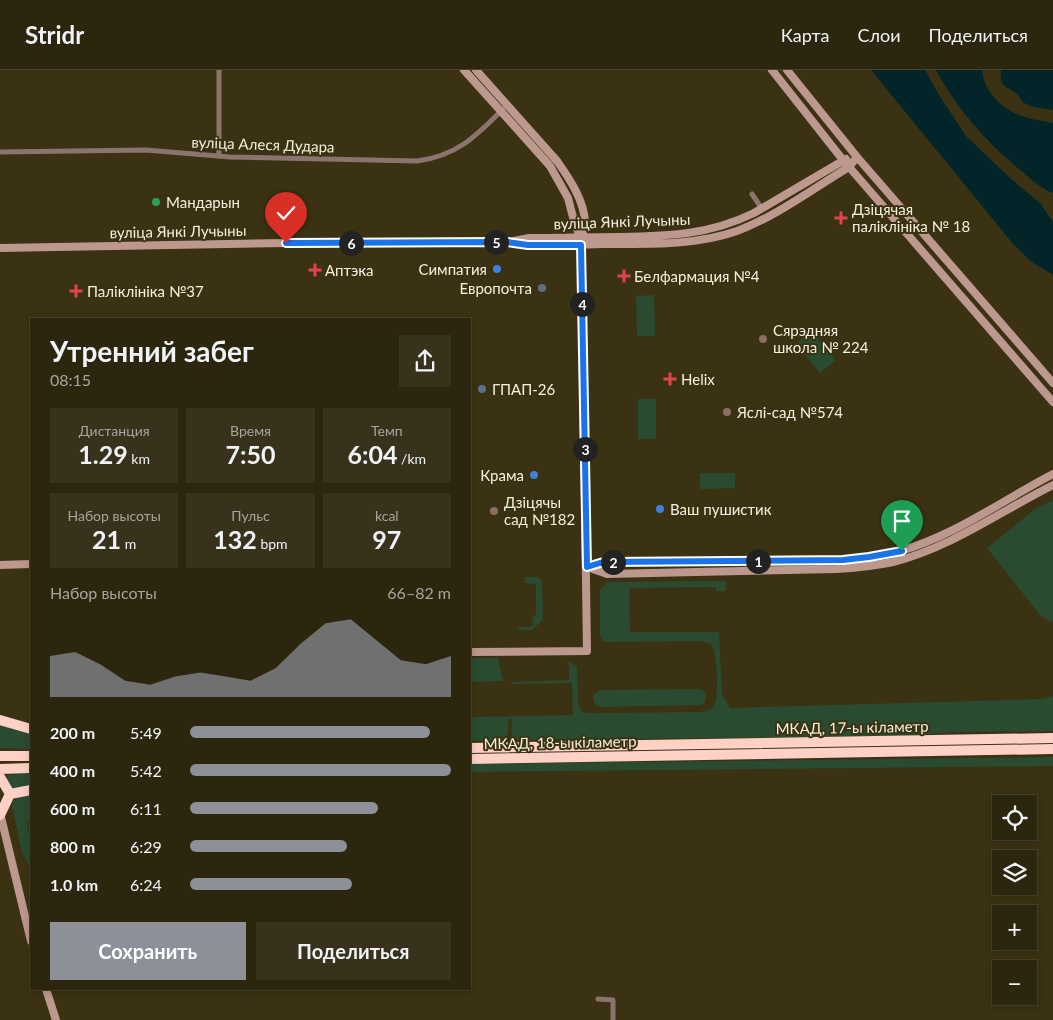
<!DOCTYPE html>
<html lang="ru">
<meta charset="utf-8">
<style>
:root{--surface:#2c260e;--page:#38321c;--text:#f1f3f6;--muted:#a6a59e;--line:#48432e;--accent:#8c9099}
body{margin:0;font-family:Lato,sans-serif;background:var(--page);color:var(--text);height:100vh;display:flex;flex-direction:column;font-size:19px;white-space:nowrap}
*{box-sizing:border-box;margin:0}
p{font-size:16px;color:var(--muted)}
.icon{flex:none;width:28px;height:28px;fill:none;stroke:currentColor;stroke-width:2;stroke-linecap:round;stroke-linejoin:round}
.map{position:relative;flex:1;overflow:hidden}
.details{position:absolute;left:30px;top:248px;width:441px;height:672px;display:flex;flex-direction:column;background:var(--surface);border-radius:0px;box-shadow:0 2px 8px #0003,0 0 0 1px var(--line)}
.details>*{flex:none}
.controls{position:absolute;left:992px;top:725px;display:grid;gap:10px}
.controls a{display:grid;place-items:center;width:45px;height:45px;border-radius:0px;background:var(--surface);box-shadow:0 2px 8px #0003,0 0 0 1px var(--line);font-size:25px}
.pin{position:absolute;display:grid;place-items:center;width:42px;height:42px;color:#fff;margin:-51px -21px;border-radius:50% 50% 50% 0;rotate:-45deg;box-shadow:0 0 5px #0007}
.pin .icon{rotate:45deg}
.km{position:absolute;width:25px;height:25px;margin:-12px;border-radius:50%;background:#222;color:#fff;font-size:14px;line-height:25px;text-align:center}
.round{display:grid;place-items:center;flex:none;width:52px;height:52px;border-radius:0px;background:var(--page)}
.head{display:flex;align-items:center;justify-content:space-between;height:85px;padding:0 20px}
h1{font-size:28px;font-weight:700;line-height:38px}
.metrics{display:grid;grid-template-columns:repeat(3,1fr);gap:8px;height:85px;padding:5px 20px}
.metrics div{display:grid;align-content:center;border-radius:0px;background:var(--page);text-align:center}
.metrics b{font-size:25px;font-weight:700}
.metrics small{font-size:14px;font-weight:400}
.metrics p{font-size:14px}
.chart{height:140px;padding:10px 20px}
.chart p{display:flex;justify-content:space-between}
.chart svg{width:100%;height:90px;margin-top:5px;fill:var(--accent);opacity:.7}
.primary-button{display:flex;gap:10px;margin-top:auto;padding:10px 20px}
.primary-button a{flex:1;height:58px;border-radius:0px;background:var(--accent);color:#fff;font-size:20px;font-weight:700;line-height:58px;text-align:center}
.primary-button a+a{background:var(--page);color:var(--text)}
ul{padding:0 20px;list-style:none;font-size:16px}
li{display:grid;grid-template-columns:80px 60px 1fr;align-items:center;height:38px}
li i{height:12px;border-radius:6px;background:var(--accent)}
header{display:flex;align-items:center;gap:30px;box-sizing:border-box;height:70px;padding:0 25px;background:var(--surface);border-bottom:1px solid var(--line)}
header strong{font-size:24px}
nav{display:flex;gap:28px;margin-inline-start:auto;font-size:18px}
.map>svg:first-child{display:block}
</style>
<header>
<strong>Stridr</strong>
<nav><a>Карта</a><a>Слои</a><a>Поделиться</a></nav>
</header>
<div class="map">
<svg width="1053" height="950" viewBox="0 0 1053 950">
<rect width="100%" height="100%" fill="#3a3212"/>
<path fill="#2a4b30" d="M654,225l1,41h-18l-1,-40z
M811,261l25,29 -16,13 -24,-29z
M638,329h18v40h-18z
M700,403h35v15l-35,1z
M1053,430v122l-4,-1 -9,-6 -53,-67 49,-40z
M525,507h13l4,4 1,39 -11,10h-15v-3h15l1,-10 3,-3v-30l-11,-1z
M726,511v8l-2,2h-8v-4l-87,1 1,44h89l3,63 8,13 313,-9 10,-3v35l-98,1 -51,4 -377,4h-9l-5,-3 -2,-8 2,-10h-5c0,4 2,12 -1,16 -7,9 -28,5 -37,6v-24l103,-2 -1,-32 -61,1v-2l58,-2v-14l-2,-3h4l6,4 1,33 2,9 5,4 117,-1c6,-1 11,-3 13,-9 4,-10 2,-51 -4,-59l-11,-3 -96,1 -4,-7v-45l8,-8z
M470,588h28l5,23 -33,1z
M698,619l4,1 4,5 -1,7 -5,3 -100,2 -4,-2 -3,-5 1,-6 5,-4z
M0,652l31,10v17l-31,-1z
M1053,687v9l-583,6v-8z
M31,703v14l-17,3 -6,-5 -2,-10z
M31,724v26l-4,2 4,23v20h-2l-7,-13 -10,-46 1,-5 6,-4z"/>
<path fill="#012529" d="M871,0h54l14,25 27,41 44,42 30,25 13,19v53l-21,-13 -18,-17z
M936,0h46c2,23 22,41 43,47 9,3 19,4 28,6v70c-11,-4 -20,-12 -29,-20 -36,-29 -66,-62 -88,-103z
M1001,0h52v40c-9,-2 -24,-2 -31,-9 -5,-6 1,-1 -5,-7 -10,-8 -18,-6 -16,-24z"/>
<g fill="none" stroke-linecap="round" stroke-linejoin="round">
<path stroke="#8b746e" stroke-width="5" d="M219,0v86
M0,82l146,-2 84,7 187,4c40,-5 59,-25 86,-52
M752,124l10,15
M598,929l15,1v20"/>
<path stroke="#bd988f" stroke-width="8" d="M464,0l86,96 18,32 7,27 6,13
M772,0l71,90 210,242
M787,0l70,87 196,226
M514,171l15,-3c30,0 61,-1 91,-1 49,-1 89,-2 134,-24l92,-54
M0,178l286,-5 221,-1c32,4 63,3 95,2 45,0 92,2 135,-13 38,-14 77,-43 112,-64l8,-10
M0,495l31,-1
M587,497l13,-4 6,-1 229,-2c22,-1 44,-3 65,-9 54,-15 103,-51 153,-77
M587,497l20,7 229,-5c19,-1 38,-3 57,-7 57,-14 108,-51 160,-77
M470,582l117,-1 -6,-413c2,-5 5,-11 4,-16 -1,-22 -16,-44 -28,-61l-81,-91
M0,743l31,128
M46,919l10,31"/>
<path stroke="#ffd1c6" stroke-width="10" d="M0,650l31,9
M470,678l583,-10
M0,686h31
M470,689l583,-10
M0,699l31,-1
M0,707l10,17
M0,745l10,-21 21,-4"/>
</g>
<g fill="none" stroke-linecap="round" stroke-linejoin="round">
<defs>
<path id="route" d="M286,173l221,-1 21,3h53l6,322 13,-4 6,-1 237,-2 26,-3 33,-6"/>
</defs>
<use href="#route" stroke="#fff" stroke-width="10"/>
<use href="#route" stroke="#1a73e8" stroke-width="6"/>
</g>
<circle fill="#2e9e5b" stroke="#3a3212" stroke-width="2" cx="156" cy="132" r="5"/>
<g fill="#e0444e" stroke="#3a3212" stroke-width="2">
<path d="M838.5 140.5h5v5h5v5h-5v5h-5v-5h-5v-5h5z"/>
<path d="M312.5 192.5h5v5h5v5h-5v5h-5v-5h-5v-5h5z"/>
<path d="M621.5 198.5h5v5h5v5h-5v5h-5v-5h-5v-5h5z"/>
<path d="M73.5 213.5h5v5h5v5h-5v5h-5v-5h-5v-5h5z"/>
<path d="M667.5 301.5h5v5h5v5h-5v5h-5v-5h-5v-5h5z"/>
</g>
<g fill="#3f7fe0" stroke="#3a3212" stroke-width="2">
<circle cx="497" cy="199" r="5"/>
<circle cx="534" cy="405" r="5"/>
<circle cx="660" cy="439" r="5"/>
</g>
<g fill="#5c6f8a" stroke="#3a3212" stroke-width="2">
<circle cx="542" cy="218" r="5"/>
<circle cx="482" cy="319" r="5"/>
</g>
<g fill="#8d6e63" stroke="#3a3212" stroke-width="2">
<circle cx="763" cy="269" r="5"/>
<circle cx="727" cy="342" r="5"/>
<circle cx="494" cy="441" r="5"/>
</g>
<g text-anchor="middle" dominant-baseline="central" stroke-width="4" stroke-linejoin="round" paint-order="stroke">
<g font-size="15" fill="#f5f0de" stroke="#3a3212">
<text transform="translate(263 74) rotate(2)">вуліца Алеся Дудара</text>
<text transform="translate(622 151) rotate(-2)">вуліца Янкі Лучыны</text>
<text transform="translate(178 161) rotate(-1)">вуліца Янкі Лучыны</text>
<text transform="translate(852 657) rotate(-1)">МКАД, 17-ы кіламетр</text>
<text transform="translate(560 672) rotate(-1)">МКАД, 18-ы кіламетр</text>
</g>
<g font-size="15" fill="#f5f0de" stroke="#3a3212" text-anchor="start">
<text x="166" y="132">Мандарын</text>
<text x="852" y="139">Дзіцячая<tspan x="852" dy="17">паліклініка № 18</tspan></text>
<text x="487" y="199" text-anchor="end">Симпатия</text>
<text x="325" y="200">Аптэка</text>
<text x="634" y="206">Белфармация №4</text>
<text x="532" y="218" text-anchor="end">Европочта</text>
<text x="87" y="221">Паліклініка №37</text>
<text x="773" y="260">Сярэдняя<tspan x="773" dy="17">школа № 224</tspan></text>
<text x="681" y="309">Helix</text>
<text x="492" y="319">ГПАП-26</text>
<text x="737" y="342">Яслі-сад №574</text>
<text x="524" y="405" text-anchor="end">Крама</text>
<text x="504" y="432">Дзіцячы<tspan x="504" dy="17">сад №182</tspan></text>
<text x="670" y="439">Ваш пушистик</text>
</g>
</g>
</svg>
<div class="controls">
<a><svg class="icon" aria-label="locate" viewBox="0 0 24 24"><circle cx="12" cy="12" r="6"/><path d="M12 2v4M12 18v4M2 12h4M18 12h4"/></svg></a>
<a><svg class="icon" aria-label="layers" viewBox="0 0 24 24"><path d="M12 4l9 5-9 5-9-5zM3 14l9 5 9-5"/></svg></a>
<a>+</a>
<a>−</a>
</div>
<div class="pin" style="left:902px;top:481px;background:#1e9e55"><svg class="icon" aria-label="arrive" viewBox="0 0 24 24"><path d="M6 21V4h12l-3 4 3 4H6"/></svg></div>
<div class="pin" style="left:286px;top:173px;background:#d93025"><svg class="icon" aria-label="check" viewBox="0 0 24 24"><path d="M5 12l5 5 9-10"/></svg></div>
<b class="km" style="left:758px;top:491px">1</b>
<b class="km" style="left:613px;top:492px">2</b>
<b class="km" style="left:585px;top:379px">3</b>
<b class="km" style="left:582px;top:234px">4</b>
<b class="km" style="left:496px;top:172px">5</b>
<b class="km" style="left:351px;top:173px">6</b>
<section class="details">
<div class="head"><div><h1>Утренний забег</h1><p>08:15</p></div><a class="round"><svg class="icon" aria-label="share" viewBox="0 0 24 24"><path d="M12 15V3M7 8l5-5 5 5M5 13v7h14v-7"/></svg></a></div>
<div class="metrics">
<div><p>Дистанция</p><b>1.29<small> km</small></b></div>
<div><p>Время</p><b>7:50</b></div>
<div><p>Темп</p><b>6:04<small> /km</small></b></div>
</div>
<div class="metrics">
<div><p>Набор высоты</p><b>21<small> m</small></b></div>
<div><p>Пульс</p><b>132<small> bpm</small></b></div>
<div><p>kcal</p><b>97</b></div>
</div>
<div class="chart"><p><span>Набор высоты</span>66–82 m</p>
<svg viewBox="0 0 160 44" preserveAspectRatio="none"><path d="M0 44V24L10 22L20 28L30 36L40 38L50 34L60 32L70 34L80 36L90 30L100 18L110 8L120 6L130 16L140 26L150 28L160 24V44z"/></svg>
</div>
<ul>
<li><b>200 m</b>5:49<i style="width:92%"></i></li>
<li><b>400 m</b>5:42<i style="width:100%"></i></li>
<li><b>600 m</b>6:11<i style="width:72%"></i></li>
<li><b>800 m</b>6:29<i style="width:60%"></i></li>
<li><b>1.0 km</b>6:24<i style="width:62%"></i></li>
</ul>
<div class="primary-button"><a>Сохранить</a><a>Поделиться</a></div>
</section>
</div>
